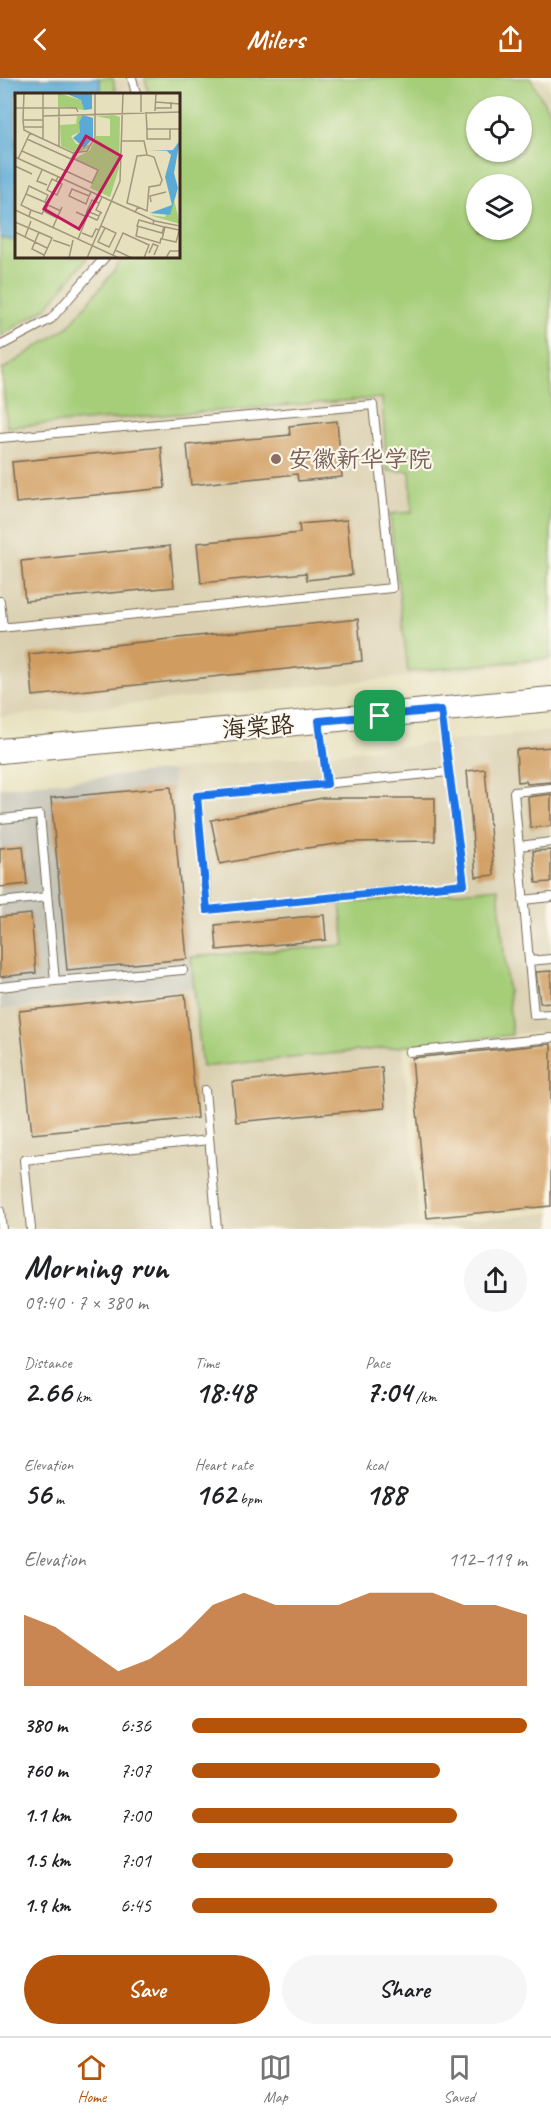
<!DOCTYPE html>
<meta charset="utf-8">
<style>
:root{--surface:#fff;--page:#f6f6f6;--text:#202124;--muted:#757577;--line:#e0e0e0;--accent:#b45309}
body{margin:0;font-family:Caveat,"LXGW WenKai TC",sans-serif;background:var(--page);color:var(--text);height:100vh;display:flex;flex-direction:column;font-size:22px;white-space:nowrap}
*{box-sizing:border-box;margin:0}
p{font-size:20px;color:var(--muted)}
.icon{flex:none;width:33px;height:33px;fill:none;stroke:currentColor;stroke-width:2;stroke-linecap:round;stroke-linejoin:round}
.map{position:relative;height:1151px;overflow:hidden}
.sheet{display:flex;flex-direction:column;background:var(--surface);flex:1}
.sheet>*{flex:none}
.tools{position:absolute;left:466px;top:18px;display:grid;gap:12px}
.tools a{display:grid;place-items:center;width:66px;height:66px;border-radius:50%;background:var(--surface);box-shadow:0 2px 4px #0004;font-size:30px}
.pin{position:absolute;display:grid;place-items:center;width:51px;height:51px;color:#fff;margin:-26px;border-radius:12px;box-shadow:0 3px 9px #0006}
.round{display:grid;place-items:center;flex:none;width:63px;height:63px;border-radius:32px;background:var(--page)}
.overview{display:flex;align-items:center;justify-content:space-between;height:102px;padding:0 24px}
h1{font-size:33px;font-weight:800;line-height:45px}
.figures{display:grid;grid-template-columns:repeat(3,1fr);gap:9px;height:102px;padding:6px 24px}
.figures div{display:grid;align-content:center}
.figures b{font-size:30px;font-weight:800}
.figures small{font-size:16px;font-weight:400}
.figures p{font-size:16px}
.chart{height:168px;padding:12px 24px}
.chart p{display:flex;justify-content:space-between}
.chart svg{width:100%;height:108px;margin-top:6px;fill:var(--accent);opacity:.7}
.action{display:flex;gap:12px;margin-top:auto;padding:12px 24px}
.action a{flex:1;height:69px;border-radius:36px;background:var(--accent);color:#fff;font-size:24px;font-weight:800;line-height:69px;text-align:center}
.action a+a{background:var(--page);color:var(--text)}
ul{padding:0 24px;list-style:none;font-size:20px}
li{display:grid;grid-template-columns:96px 72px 1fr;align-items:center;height:45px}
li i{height:15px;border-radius:8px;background:var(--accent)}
header{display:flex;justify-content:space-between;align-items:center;height:78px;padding:0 24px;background:var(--accent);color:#fff;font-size:27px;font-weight:800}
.menu{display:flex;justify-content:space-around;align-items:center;height:84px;border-top:2px solid var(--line);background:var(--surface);font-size:16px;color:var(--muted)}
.menu a{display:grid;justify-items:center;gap:3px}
.menu .selected{color:var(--accent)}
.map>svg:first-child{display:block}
</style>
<header><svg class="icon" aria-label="back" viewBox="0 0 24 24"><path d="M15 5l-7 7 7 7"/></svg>Milers<svg class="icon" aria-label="share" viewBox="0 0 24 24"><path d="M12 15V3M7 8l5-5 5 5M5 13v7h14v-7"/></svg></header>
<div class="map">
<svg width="551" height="1151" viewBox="0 0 551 1151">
<rect width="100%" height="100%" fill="#fbf7ec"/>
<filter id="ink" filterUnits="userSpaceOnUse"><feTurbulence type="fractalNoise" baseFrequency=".0167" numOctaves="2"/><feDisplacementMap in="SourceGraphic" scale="12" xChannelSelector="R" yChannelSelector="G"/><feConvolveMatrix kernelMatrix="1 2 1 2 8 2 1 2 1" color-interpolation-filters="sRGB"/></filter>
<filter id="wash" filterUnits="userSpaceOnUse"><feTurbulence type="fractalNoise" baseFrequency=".008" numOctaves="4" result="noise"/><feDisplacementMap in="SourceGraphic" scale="24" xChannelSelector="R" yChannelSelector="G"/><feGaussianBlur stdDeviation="1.35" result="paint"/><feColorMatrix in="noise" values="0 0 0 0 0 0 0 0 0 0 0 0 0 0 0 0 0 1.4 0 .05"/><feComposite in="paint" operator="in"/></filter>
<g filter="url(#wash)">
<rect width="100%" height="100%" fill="#e7e0bd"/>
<path fill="#dad0b1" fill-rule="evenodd" d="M0,0h543l8,16v568l-551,55zM16,16h162v162h-162zM477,28h45v46h-45zM477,106h45v46h-45z
M551,653v300l-148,15 16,179 132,-12v16h-551v-219l194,-22 -22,-218z"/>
<path fill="#c6c5b8" d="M172,692l22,218 -194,22v-222z"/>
<path fill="#a6ce79" stroke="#707c4c" stroke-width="1.5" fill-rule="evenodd" d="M99,0h14l3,16h-14z
M145,0h385l21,37v543l-143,14 -18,-158 22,-2 -2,-41h-23l-5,-73 -375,29 -5,-57 66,-43 47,-57 7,-13 56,-1v-162h-29zM522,28v46h-45v-46zM522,106v46h-45v-46z
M0,160l16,3v15l72,1 -42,51 -46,28z
M498,810l14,147 -310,32 -11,-110 154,-12 -5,-41z"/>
<path fill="#5baad5" stroke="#4b6a7a" stroke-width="1.5" d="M0,0h99l3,16h-86v147l-16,-3z"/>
<g id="blocks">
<path fill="#d09c5f" d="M337,343l5,56 -44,4 -1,-7 -106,11 -4,-40 103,-10 -1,-9z
M161,369l4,41 -149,15 -4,-41z
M347,442l5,55 -45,5 -1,-7 -105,10 -4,-40 103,-10 -1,-9z
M170,468l4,41 -149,14 -4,-40z
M358,541l4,42 -329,35 -4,-42z
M551,669v35l-24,2 -1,-3 -8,1 -2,-32z
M485,691l9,106 -18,2 -9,-106z
M171,709l16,172 -120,11 -16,-172z
M551,716v32l-21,2 -2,-31z
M322,720h113v43l-85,1 -50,7 -80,15 -9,-44z
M23,768l4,38 -27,3v-39z
M551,772v32l-15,1 -3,-32z
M31,836l5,59 -36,4v-60z
M324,837l2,25 -109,10 -2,-25z
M551,893v31l-11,1 -4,-31z
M185,916l12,124 -165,16 -13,-123z
M551,966v162l-124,12 -15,-160z
M382,989l3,41 -149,14 -4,-40z"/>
</g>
</g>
<g filter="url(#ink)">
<use href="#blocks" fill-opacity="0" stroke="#776a56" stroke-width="1.5"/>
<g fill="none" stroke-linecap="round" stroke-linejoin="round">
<defs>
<path id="lane" d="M132,0l4,16
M0,268l51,-27 55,-63
M0,360l373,-33 19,183 -392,40
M0,523l3,27
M441,633l23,173 -256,26 -11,-114 252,-24
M319,644l8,62
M551,710l-37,4 15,169 22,-2
M0,741l40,-4 15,166 -55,6
M519,768l32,-4
M523,822l28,-3
M0,824l47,-5
M529,883l5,54 17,-1
M55,903l128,-11
M409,974l142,-14
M205,1012l12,139
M0,1133l2,18
M31,1151l-7,-69 185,-20"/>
<path id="secondary" d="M0,673l551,-52"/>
</defs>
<use href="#lane" stroke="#776a56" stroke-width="10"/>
<use href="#secondary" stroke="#776a56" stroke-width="26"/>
<use href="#lane" stroke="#fff" stroke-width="8"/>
<use href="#secondary" stroke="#fff" stroke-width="24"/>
</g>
</g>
<g fill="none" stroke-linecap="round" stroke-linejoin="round" filter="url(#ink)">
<defs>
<path id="route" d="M441,632l23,174 -257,26 -10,-114 130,-12 -8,-63z"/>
</defs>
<use href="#route" stroke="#fff" stroke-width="12"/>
<use href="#route" stroke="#1a73e8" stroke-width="8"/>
</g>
<circle fill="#8d6e63" stroke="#fbf7ec" stroke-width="2" cx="276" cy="381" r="6"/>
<g text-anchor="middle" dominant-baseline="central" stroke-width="4.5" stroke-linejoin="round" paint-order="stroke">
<g font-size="24" fill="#785e54" stroke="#fbf7ec" text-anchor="start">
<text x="288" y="381">安徽新华学院</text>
</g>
<g font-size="24" fill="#3b2a1e" stroke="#fbf7ec">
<text transform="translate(258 649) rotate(-5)">海棠路</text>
</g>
</g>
<g transform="translate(15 15)">
<rect width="165" height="165" fill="#e7e0bd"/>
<path d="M43,0l23,7 3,10 -26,-3zM68,22l-3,17 -9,4 5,8 14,1 -1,3 -13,5 -15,-7 -1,-21 16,-1 1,-8zM99,22l6,2 -1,51 -9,29 -20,-9 8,-18 -24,-11 16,-9 6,-14h14v-17l-14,-3zM159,107l6,24 -31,-9 16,2z" fill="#a6ce79"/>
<path d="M50,0h27v16l-8,1 -3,-10zM68,22l10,3v20l-9,10 -11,-10 7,-6 -1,-10zM165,47l-6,33 4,15 -8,27 -20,-2 22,-8 -7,-28 6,-22 -4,-4h-19l25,-1z" fill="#5baad5"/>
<path fill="none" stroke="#a2977d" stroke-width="1.5" d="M9,0l-1,27h20M126,0v19M141,9l24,2M0,15h61l2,4M44,15v38M140,15h16v-6M140,18l1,-18M131,19l1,17h33M28,23l137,-4M8,27l1,10 6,3 43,20 14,-2 8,-14v-44M9,34h19M132,36v10h23v-10M12,46l44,20M28,46v-46M107,48h22l3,14 7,2 8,23 -2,5 -11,2 -2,24 -9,-4 -3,5M7,58l70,32 6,-13 -26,-12M0,64l140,64 25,5 -1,4 -1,5 -2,7 -14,-3 3,-12 14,3h1M3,66l12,-26M0,73l17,8M27,77l-5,11 10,4M51,78l8,-18M41,88l-4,-2 -5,11 10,5 5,-11 -6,-3 2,-4M11,101l3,-8 19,9 -3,7M74,103l-17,-7 -3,7 17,8 3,-8 2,-4M136,109l-1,-6 16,-4M84,110l-7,-3 -5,11 12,5 2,-4M123,114l-11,-4 10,-47 10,-1M0,117l104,48M72,118l-1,4 11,5 2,-3M61,119l11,5 -9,22M87,120l-6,-3 6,-13M14,123l2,-6 11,4 5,-11 -21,-9 -5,11 10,5M42,125l-12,-6 3,-7 13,6M0,129l37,16 -9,20M138,131l11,3 -2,6 -25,-7 2,-6 14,4 1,-4M86,133l15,7 -7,14 -11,-5 7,-14M123,133l-2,10 24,7 1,-5M38,134l9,-20M0,139l10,5 6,-16M24,139l-7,17 12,6M67,140l10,4 4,-8 3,1M10,144l22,11M38,147l17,6M100,157l17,8M134,160l4,-9 5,2 -4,9M98,162l10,-22 26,12 -5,13M54,165l4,-18M72,165l33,-77 3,-88M151,165l4,-7h10"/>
<path fill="#c2185b" fill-opacity="0.15" stroke="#c2185b" stroke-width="3" d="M71,43l35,20 -42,73 -35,-20z"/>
<rect width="165" height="165" fill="none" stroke="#3b2a1e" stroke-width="3"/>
</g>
</svg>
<div class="tools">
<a><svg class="icon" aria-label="locate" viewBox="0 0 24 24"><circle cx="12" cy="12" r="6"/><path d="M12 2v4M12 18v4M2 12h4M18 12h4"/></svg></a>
<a><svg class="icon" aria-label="layers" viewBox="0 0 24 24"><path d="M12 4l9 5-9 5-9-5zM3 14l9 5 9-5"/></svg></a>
</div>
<div class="pin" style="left:380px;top:638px;background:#1e9e55"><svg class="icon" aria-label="arrive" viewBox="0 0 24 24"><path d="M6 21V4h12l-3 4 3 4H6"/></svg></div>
</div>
<section class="sheet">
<div class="overview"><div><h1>Morning run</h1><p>09:40 · 7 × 380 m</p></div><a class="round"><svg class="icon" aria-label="share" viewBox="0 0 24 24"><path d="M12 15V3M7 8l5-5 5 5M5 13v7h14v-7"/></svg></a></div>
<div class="figures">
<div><p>Distance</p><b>2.66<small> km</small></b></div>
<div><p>Time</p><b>18:48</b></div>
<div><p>Pace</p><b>7:04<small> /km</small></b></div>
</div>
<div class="figures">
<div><p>Elevation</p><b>56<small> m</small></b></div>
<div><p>Heart rate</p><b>162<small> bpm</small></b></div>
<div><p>kcal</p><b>188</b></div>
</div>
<div class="chart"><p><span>Elevation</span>112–119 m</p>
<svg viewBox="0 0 160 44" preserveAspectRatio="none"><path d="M0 44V15L10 20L20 29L30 38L40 33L50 24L60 11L70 6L80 11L90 11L100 11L110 6L120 6L130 6L140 11L150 11L160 15V44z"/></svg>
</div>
<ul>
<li><b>380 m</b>6:36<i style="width:100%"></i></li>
<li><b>760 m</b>7:07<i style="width:74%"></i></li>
<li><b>1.1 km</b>7:00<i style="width:79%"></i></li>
<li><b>1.5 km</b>7:01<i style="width:78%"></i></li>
<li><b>1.9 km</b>6:45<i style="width:91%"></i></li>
</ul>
<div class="action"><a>Save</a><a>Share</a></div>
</section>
<nav class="menu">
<a class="selected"><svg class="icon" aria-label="home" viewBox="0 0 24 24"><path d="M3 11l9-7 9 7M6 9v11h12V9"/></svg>Home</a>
<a><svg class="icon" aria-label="map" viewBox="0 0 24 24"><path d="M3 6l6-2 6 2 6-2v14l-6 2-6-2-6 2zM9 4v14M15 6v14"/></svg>Map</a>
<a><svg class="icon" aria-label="saved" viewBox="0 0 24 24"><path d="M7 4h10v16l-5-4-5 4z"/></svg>Saved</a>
</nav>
